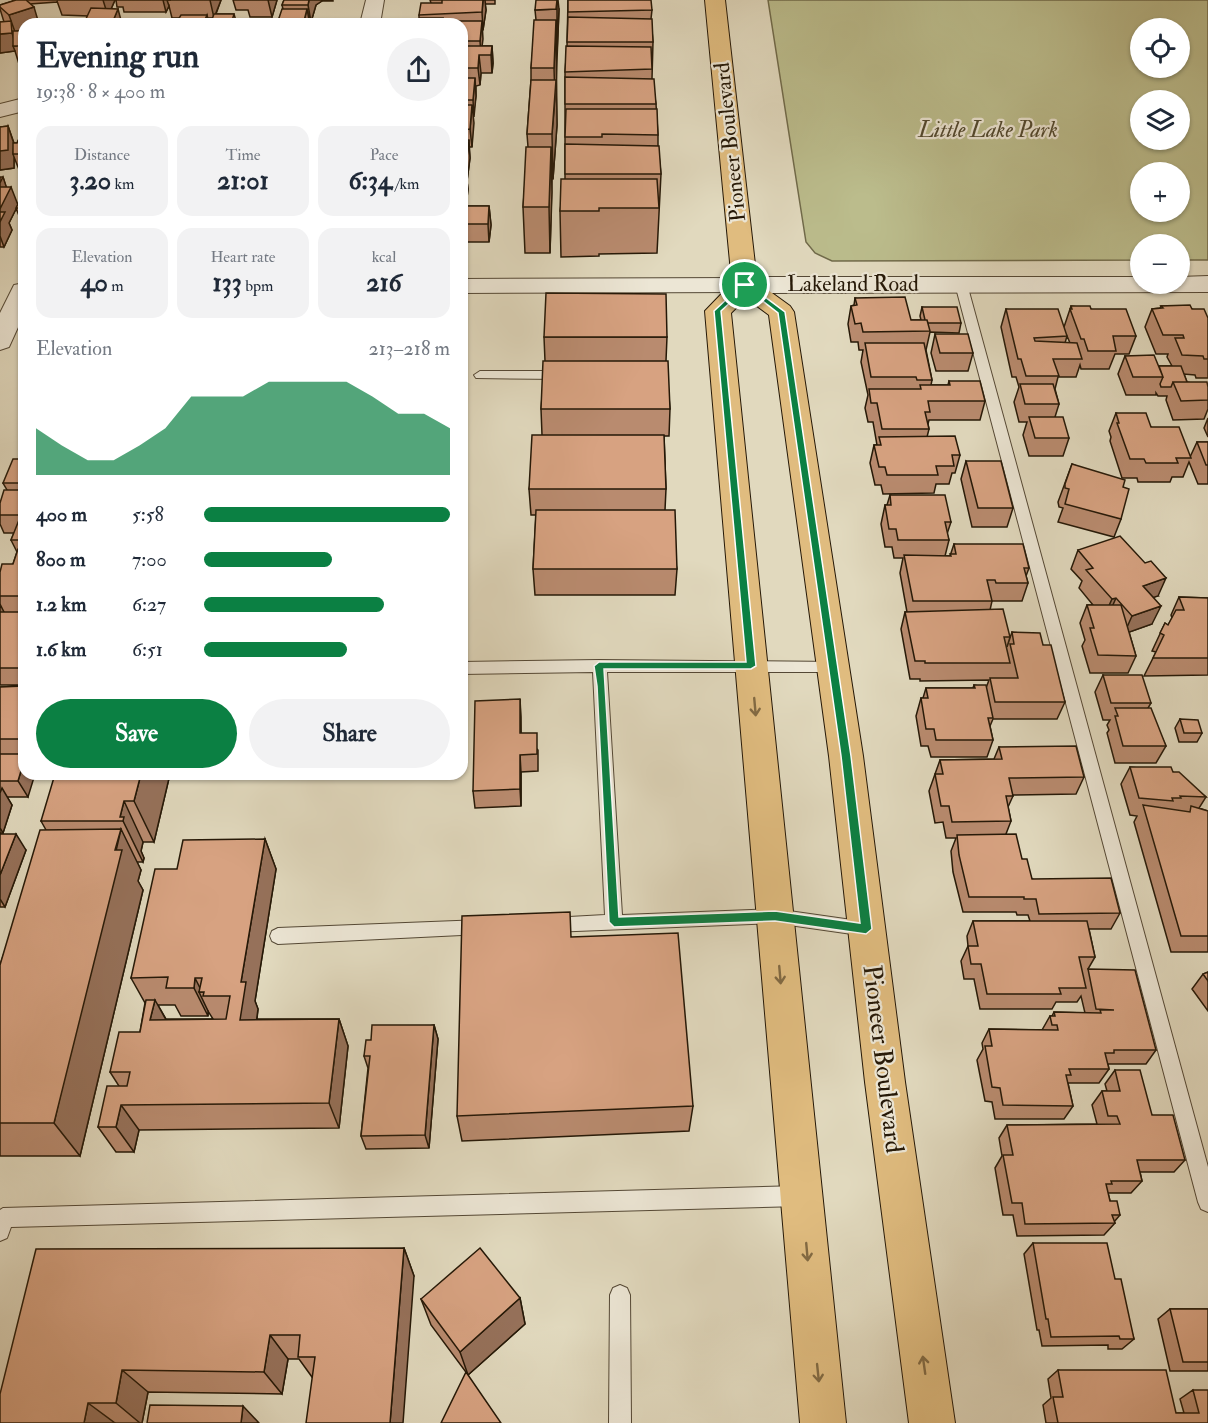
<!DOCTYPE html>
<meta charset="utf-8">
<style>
:root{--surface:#fff;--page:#f2f2f3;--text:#1f2937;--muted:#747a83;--accent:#0b8043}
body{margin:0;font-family:"IM FELL Double Pica",serif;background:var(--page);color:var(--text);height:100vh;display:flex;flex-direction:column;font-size:22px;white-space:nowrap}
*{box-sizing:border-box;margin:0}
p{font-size:20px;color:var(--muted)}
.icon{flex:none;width:33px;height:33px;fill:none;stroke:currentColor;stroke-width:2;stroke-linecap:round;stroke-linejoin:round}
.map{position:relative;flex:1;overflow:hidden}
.details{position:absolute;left:18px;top:18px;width:450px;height:762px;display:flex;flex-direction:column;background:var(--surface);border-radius:18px;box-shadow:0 2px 4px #0004}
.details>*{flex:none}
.controls{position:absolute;left:1130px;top:18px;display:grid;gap:12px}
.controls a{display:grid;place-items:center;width:60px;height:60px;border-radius:50%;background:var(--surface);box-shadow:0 2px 4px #0004;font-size:30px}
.pin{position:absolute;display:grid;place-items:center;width:51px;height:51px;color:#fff;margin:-26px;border:3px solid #fff;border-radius:50%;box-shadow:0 2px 6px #0007}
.round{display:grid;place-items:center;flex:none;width:63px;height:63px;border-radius:32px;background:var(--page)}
.head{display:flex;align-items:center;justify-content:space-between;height:102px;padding:0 18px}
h1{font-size:33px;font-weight:700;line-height:45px}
.figures{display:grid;grid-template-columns:repeat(3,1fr);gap:9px;height:102px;padding:6px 18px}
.figures div{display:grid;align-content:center;border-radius:15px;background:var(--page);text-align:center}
.figures b{font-size:26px;font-weight:700}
.figures small{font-size:16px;font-weight:400}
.figures p{font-size:16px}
.chart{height:168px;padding:12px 18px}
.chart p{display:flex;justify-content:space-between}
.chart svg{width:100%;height:108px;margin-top:6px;fill:var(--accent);opacity:.7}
.primary-button{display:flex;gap:12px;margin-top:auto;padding:12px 18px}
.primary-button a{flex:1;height:69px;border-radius:36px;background:var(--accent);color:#fff;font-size:24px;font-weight:700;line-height:69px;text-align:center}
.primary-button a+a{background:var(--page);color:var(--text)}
ul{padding:0 18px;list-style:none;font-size:20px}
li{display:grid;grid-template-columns:96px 72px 1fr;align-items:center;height:45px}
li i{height:15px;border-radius:8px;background:var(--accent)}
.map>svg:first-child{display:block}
</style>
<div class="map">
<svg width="1208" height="1423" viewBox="0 0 1208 1423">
<rect width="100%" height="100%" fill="#e1d9be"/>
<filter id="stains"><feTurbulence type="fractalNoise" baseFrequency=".00333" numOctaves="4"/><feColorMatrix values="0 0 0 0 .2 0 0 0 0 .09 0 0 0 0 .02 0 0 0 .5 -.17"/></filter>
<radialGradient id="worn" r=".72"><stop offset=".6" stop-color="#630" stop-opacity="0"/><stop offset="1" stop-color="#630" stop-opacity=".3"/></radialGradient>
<path fill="#bbbc8c" stroke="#706a4a" stroke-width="1.5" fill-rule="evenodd" d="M768,0h440v260h-29v-16h-39v16l-308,1 -17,-8 -9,-11zM1140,28h39v40h-39zM1140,100h39v40h-39zM1179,172v40h-39v-40z"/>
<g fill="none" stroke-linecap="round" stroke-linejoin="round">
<defs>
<path id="service" d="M961,281l6,3 241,883v45l-7,-3 -3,-7 -243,-918z
M480,371h81l6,4 -6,4 -85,-1 -2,-3z
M599,660l238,2 2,4 -2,4 -5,2h-225l15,243 153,-6 91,13 6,2 2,5 -2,5 -6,2 -91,-13 -224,9 -6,-2 -2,-5 2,-5 6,-2 54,-3 -12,-243 -131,2v-12z
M482,920l6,2 2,5 -2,5 -6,2 -204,10 -6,-3 -2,-5 2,-5 6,-3z
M800,1186l7,3 3,7 -3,7 -7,3 -789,21 -4,11 -7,3v-31l3,-2z
M620,1285l7,3 3,7 1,128h-22l1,-128 3,-7z"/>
<path id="minor" d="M366,0h18l-4,24h-20z
M24,98v13l-24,6v-13z
M745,278l8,2 4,5 -4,5 -8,2 -283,1v-14z
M24,283v31l-15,33 -9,3v-37l14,-28z"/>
<path id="tertiary" d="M1208,276v16l-463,1 -9,-3 -4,-5 4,-5 9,-3h395v7h39v-7z"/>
<path id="primary" d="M705,0h20l32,282 33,24 4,6 69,444 42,326 50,341h-46l-44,-341 -36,-326 -60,-441 -23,-17 -15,15 115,1110h-46l-95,-1112 27,-28z"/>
</defs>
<use href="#service" stroke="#544835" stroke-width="2"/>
<use href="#minor" stroke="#544835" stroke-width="2"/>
<use href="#tertiary" stroke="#544835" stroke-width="2"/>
<use href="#primary" stroke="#251807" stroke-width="2"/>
<use href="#service" fill="#ece6d5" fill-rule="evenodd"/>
<use href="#minor" fill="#ece6d5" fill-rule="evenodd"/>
<use href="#tertiary" fill="#ece6d5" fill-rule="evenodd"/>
<use href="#primary" fill="#e0bc7f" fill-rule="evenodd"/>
</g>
<path fill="#b98b6f" stroke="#251807" stroke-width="1.5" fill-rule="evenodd" d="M13,0h102l-4,9 11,15h-36l-1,-3 3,-5 -26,-1 -5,-14v1l-27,2 -6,25 -6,2h6v42l-3,-9h-2l-4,-13 -15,2v-31h4l-4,-13v-4l13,-4z
M116,0h105l-5,14h18l2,7 27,1v2h-52v-2l1,-4h-4l1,6h-46l15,-4 1,-2h-7l-3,-12 -3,6h-42l-1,-5h-6z
M233,0h44l-5,17h-22l-2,-7h-12z
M284,0h49v1h-11l-6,4 -5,17 1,2h-35l6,-15 -1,-4z
M430,0h65v4h-10l1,6 -3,20h-1v16h10l1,17 -1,10h-11l-1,12 -4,1v10l-3,21 -1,30h-3l1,11 -3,23 1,8 -2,17h23l2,19 -2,17h-27v-218l-43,-3v-6l12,-12z
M568,0l84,10 -1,9 2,23 -1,37 4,25 2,31v11l3,28 -4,79 -58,1v2l-38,1 -1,-46 5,-32v-107l2,-26z
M559,9l-3,77 1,39 -4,54h-1l-2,74h-25l-2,-46 5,-60 -1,-13 4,-54v-12l5,-48 -1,-10z
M8,126l6,17h3l7,-15v44h-4l-6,-15v11l-14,2v-43z
M0,177h3l3,10 12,18 -9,18 3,7 -8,17h-4z
M24,192v34h-1l-7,-18z
M855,298l56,22h10l-1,-4 2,-9 39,16 -2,10 -29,-1 -4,18 6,30 -1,5h17l1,-4 36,20 -5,19h-51l-1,4 1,5 -2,8 33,18 -5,18h-3l-3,11h-13l-2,9 -51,1 -2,-9h-6l-5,-22 4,-18h3l-4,-23h-5l-3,-14 3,-13 -7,-33 2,-12h-4l-1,-8h-7l-3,-18 3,-18 3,-1z
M1071,306l20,3 45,27 -7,18h-14l-6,15h-28l-1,-4 -4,12h-18l-3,12 4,15 -4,13 14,21 -6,18h-34l-6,-21 4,-13h-8l-5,-20 5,-15 -3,-10h-4l-11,-50 5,-18 58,18zM1067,336l3,7h-5z
M1161,306l31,3 16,9v60h-12l-1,-3 -11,-1 3,8 21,5v22l-4,10 -31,1 -7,-20 1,-4h-9l-2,-3v2h-30l-8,-21 7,-18 34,10h13l-5,-9 1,-3h-12l-11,-27 7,-18 8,-1z
M935,334l38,19 -5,18h-32l-5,-18z
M544,337h123l-1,24 4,48 -1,27h-5l2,53 -1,21 12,59 -2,26h-140l-2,-26 3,-54h-5l-2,-26 13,-54 -1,-26 4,-48z
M1116,413l35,14 39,30 7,-15h11v42h-10l-9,-22 -6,15h-11l-2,5h-32l-1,-4h-15l-12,-37 1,-4 -2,-6z
M1208,418v19l-4,-9z
M24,421v16l-3,-8z
M24,459v226h-24v-113l13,-8 4,-12 -6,-12 3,-7h-10l-4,-9v-21l7,-13 -4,-7z
M966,461l47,47 -6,19h-35l-11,-48z
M1072,464l51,23 -2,32 -7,18 -56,-15 5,-14 -4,-1 -1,-5z
M890,495l61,27 -4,12 2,6 -4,16h5l4,-12 75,24 -3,8 2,7 -6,18h-30l-2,9 20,27 -3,10 5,-15 31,13 22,57 -8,17h-64l-3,7 3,14 -6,17h-56l-3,-11h-7l-5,-30 5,-18h2l3,-10h47l1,-3 12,3 3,-8 -69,1v-2h-10l-9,-50 4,-17h2l-7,-39 3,-15h-9l-2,-11h-7l-4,-23 4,-19h2z
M1078,550l80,46 -5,1 -1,27 -23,8 7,24 -8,17h-38l-8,-27 3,-6 -5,-17 7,-18h6l-14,-17 3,-7 -11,-12z
M1179,597l29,1v77l-64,1 12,-24 -4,-1 13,-28 3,2 4,-7 -1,-3z
M1103,675l48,28 -3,5 18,38 -10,17h-41l-8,-30 2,-3 -2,-5 3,-5h-7l-8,-28z
M24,686v88l4,23h-21l5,8 -9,28h-3v-146z
M520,699l1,34 17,17v21l-17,1v34l-46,2 -2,-17z
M1180,719l22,14 -5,9h-18l-4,-14z
M999,747l85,30 -8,17 -64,1 1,1 -5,11 3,14 -5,13 16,25 10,20 88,34 -9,16h-22l6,28 -7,12 68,81 -10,14h-38l1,5 -10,14h-31l5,23 -9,13h-69l-3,-17 -7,-1 -8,-41 6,-11 -1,-6 7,-14 53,1 8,-14h2l2,-4 31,1 -4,-17 -4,6h-21l-4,7h-72l-6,-30h-10l-3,-18 7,-15 -1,-10 6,-15h57l-2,-6h-11l-1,-3h-53l-10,-40 -2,-21 5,-13h-10l-3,-16 -8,1 -6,-32 11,-31 54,-1z
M1130,767l43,5 33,25 -7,11 9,3v141h-37l-37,-130 3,-6 -7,-1 -9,-31z
M170,774l-16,68h-11l-2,9 3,7 -1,4h-6l4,8 -3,11 5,9 -63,266h-80v-191l46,-135 -5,-9z
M0,834l26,16 -21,57h-5z
M265,839l11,30 -21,132 3,8 -1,10h82l9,27 -9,82 -200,2 -5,22h-18l-18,-25 21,-41 -9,-14 30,-40 5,-29 -14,-25 46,-109zM158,1005h17l6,11h27v-5l5,8h-47z
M571,937l122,169 -4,25 -227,10 -5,-25z
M1208,972v39l-16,-22 11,-15z
M434,1025l4,14 -9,109 -63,1 -5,-13 7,-68 -4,-12 7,-16z
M1115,1070l37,45 33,45 -11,12h-34l2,9 -11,12h-23l2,8 10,14 -6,7 1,1 -11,12 -87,1 -4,-21h-10l-8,-47 7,-12 -3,-18 8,-13 90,-1 -5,-19 10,-14h5l-2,-7z
M1033,1243l82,36 19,60 -12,10h-14v-4l-66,1 -3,-16h-2l-13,-76z
M404,1248l10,28 -102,101 -13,-18h-11l-6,35 -134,-2 -6,31h-142z
M520,1298l5,26 -57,51 -37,-50 -10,-26z
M1170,1309h38v62h-38l-12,-52z
M1058,1370l118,43h8l-4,-14 13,-9 15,33h-162l-3,-18 8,-7 -3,-19z"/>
<path fill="#96715a" stroke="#251807" stroke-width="1.5" d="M103,0h12l-7,16z
M163,0h8h-4l2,6 -3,6z
M210,0h11l-7,18z
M268,0h9l-5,17z
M309,0h12l1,1 -6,4 -5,17 -3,-17z
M483,0h2l1,10 -3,20 -1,-18z
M557,0h1l1,9 -2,44z
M34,7l5,17h-15v5l-9,3 -6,-17z
M118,9l4,15h-9v-3z
M307,9l3,15h-6v-3z
M207,15l2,9h-6z
M556,20l1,105 -4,54 -1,-45 3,-35 -1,-31z
M482,21l1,18 -2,16 -1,-14z
M12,33l4,13h-3l2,5 -15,2v-19z
M492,46l1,17 -1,10 -1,-18z
M479,55l2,18 -1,12 -2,-17z
M475,78l1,18 -2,21 -1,-17z
M472,105l2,18 -2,24 -2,-18z
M8,126l6,18 -1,10 1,3v11l-14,2v-19z
M469,140l1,18 -3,23 1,8 -3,27 -2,-18 3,-24v-8z
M551,147l1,45 -2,61 -1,-46z
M3,177l5,15 3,-5 7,18 -9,18 3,7 -8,17 -4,-11v-53z
M489,206l2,19 -2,17 -1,-18z
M1166,578l-8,18 -24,8 9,-18z
M1116,598l-8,18 -4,1 8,-18z
M0,604l5,10h-5z
M1161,606l-9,18 -28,10 8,-18z
M520,699l1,18v33l-1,-17z
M520,755l1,17v34l-1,-17z
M24,761v13h11l-7,23 -10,-16z
M141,774h29l-16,68 -20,-41z
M2,788l10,17 -9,28 -3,-5v-35z
M124,801l19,41 -2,9 3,7 -1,4 -20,-41 -3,-4z
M121,829l20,41 -3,11 5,9 -63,266 -26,-33z
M16,834l10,16 -21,57 -5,-8v-24z
M265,839l11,30 -21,132 3,8 -5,37 -13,-26 1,-38z
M195,978l7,14h-3l9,19v5l-14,-28z
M155,1000l15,27 -20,-7z
M339,1019l9,27 -9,82 -10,-25z
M434,1025l4,14 -9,109 -4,-13z
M121,1105l18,25 -5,22 -18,-25z
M404,1248l10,28 -11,147h-13z
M520,1298l5,26 -57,51 -8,-23z
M270,1335l18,24 -6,35 -18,-22z
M122,1370l26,22 -6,31h-2l-24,-20z
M88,1403l27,20h-31z
M243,1406l16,17h-18z"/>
<path fill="#d7a281" stroke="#251807" stroke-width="1.5" d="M16,0h10l8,7 -25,8 -9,-8v-2z
M284,0h25l-1,5h-26z
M442,0h41l-1,12 -63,3 2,-12h21z
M536,0h21l-1,9 -21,1z
M568,0h83l1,10 -84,2z
M91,8l27,1 -5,12h-28z
M282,9h25l-3,12h-26z
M214,14h20l-2,7 31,1 -1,2h-48l1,-2h-4z
M181,15h26l-4,9h-40l1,-4h14z
M568,17l84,2 1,23h-86z
M420,18h23l-1,3h40l-2,20h-18v-17h-43z
M534,20h22l-2,48h-23z
M11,21l1,12 -12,1v-12z
M312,22l-1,2h-34v-1z
M76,23v1h-22z
M13,31h11v26h-5l3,-11h-9z
M462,46h30l-1,9h-12l-1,13h-16z
M566,46l85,1 1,22 -87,3z
M565,77l89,2 2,25h-91z
M462,78h13l-2,22h-11z
M531,80h25l-4,54h-25z
M462,105h10l-2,24 -8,1z
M566,109h91l1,26 -56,-1v3h-37z
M8,126v24l-8,1v-24z
M24,128v26h-11v-11h4z
M462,140h7l-3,26h-4z
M565,144l94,2 2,28h-96z
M526,147h25l-2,60h-26z
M462,171h4l-3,27h-1z
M561,179h96l2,29h-60v3h-39z
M0,187h11l-11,22z
M24,192v16h-8z
M462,206h27l-1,18h-26z
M0,212h5l-5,10z
M546,293l120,1 1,43h-123z
M905,297l6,23h16l3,11 -67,1 -2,-9 -6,1 -4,-18 6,-1 -2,-7z
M1190,305l2,4h12l4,9v41h-4l-1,-3 -21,-1 -7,-17h9l-1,-3h-20l-11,-26 11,-1 -2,-2z
M1071,306h19l1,3h35l10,27h-23l3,15h-28l-4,-12h-3l-11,-30h2z
M922,307h35l4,16h-33l-1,-3h-2z
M1006,309h52l9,27 -33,2 1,3 42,2 5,16h-29l6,17h-33l-5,-17h-3z
M935,334h33l5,19h-33z
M865,343h59l8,37h-15l-1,-3h-45z
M1154,355l9,22h-30l-8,-21z
M543,361h125l2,48h-129z
M1159,366h22l6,16h-14l-2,5h-10l-1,-3 3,-7z
M949,381h31l5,20h-57l2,11h-5l4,17h-47l-5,-26h-6l-2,-14h52l-1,-4h30z
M1173,382h34l1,5v13l-27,1z
M1020,384h33l6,20h-34z
M1116,413h30l5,14h28l12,31h-15l2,5h-32l-2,-4h-14l-13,-36h2z
M1029,417h34l6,21h-34z
M24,421v8h-3z
M532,435h132l2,54h-137z
M955,436l5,19h-8l2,11h-18l2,9h-51l-2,-8h-6l-5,-22h7l-2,-8z
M1197,442h11v23h-2z
M13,459h11v24h-21z
M966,461h35l12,47h-35z
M1072,464l53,16 -2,7 6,2 -8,30 -56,-15 4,-15 -4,-1v-4z
M4,490h20v50h-13l10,-25h-21v-12z
M890,495h55l6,27h-6l4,18h-51l-2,-11h-7l-4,-24h6z
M536,510h139l2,59h-144z
M1120,536l25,27 6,-2 15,17 -23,8 18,20 -29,10 -16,-18 -4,1 -26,-29 7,-2 -15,-18z
M954,544h69l6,24h-5l4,15h-32l-1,-3h-8l5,21h-79l-9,-46 47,1 -1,-2h6z
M18,549h6v47h-24v-24l2,-8h11z
M1179,597l29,1v60h-55l11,-23 -4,-2 5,-10 3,2 8,-15h8z
M1087,605h34l15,51 -38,-1 -8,-27h4z
M1003,609l7,28h-6l6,26h-85v-2h-10l-10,-49z
M0,612h24v56h-24z
M1012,632l28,1 3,12h8l14,57h-70l-5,-24h28l-8,-34h4z
M1103,675h39l9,28h-40z
M974,685h12l7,33h-5l5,22h-57l-2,-11h-8l-5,-31h7l-2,-10h49z
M24,686v53h-24v-52z
M520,699v34h17v21l-17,1v34l-47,2 2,-90z
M1115,708h36l15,38h-43l-8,-30h3z
M1180,719l18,1 4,13h-18z
M1076,746l8,31 -75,1 4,18h-7l5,25 -59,1 -3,-16h-8l-6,-32h8l-3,-14 62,-1 -3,-12z
M0,754h24v7l-6,20h-18z
M1130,767h41l2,5h6l27,25 -26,-1 1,2h-9l1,3 -34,-3z
M55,774h86l-7,27h-10l-4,16h4l-1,4h-82z
M1143,805l47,7 1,-6 17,5v125h-27z
M121,829l-6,21h7l-68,273h-54v-158l40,-135z
M0,834h16l-16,41z
M1016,834l6,25h5l5,20 79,-1 9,35 -81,1 -3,-15h-12v-2h-55l-10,-42 -2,-20z
M265,839l-24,143h5l-6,38 99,-1 -10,84 -208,2 -5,22h-18l9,-41h20l3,-14h-20l9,-40h21l6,-32h9l-5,20 76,-1 4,-23h-27l1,-4h-5l3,-14h-7l-1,10h-28l2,-11 -37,1 24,-109h22l6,-29z
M570,912l1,25 107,-4 15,173 -236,10 5,-200z
M973,921h114l8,36h-16l7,31h-27l2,6h-74l-6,-30h-10l-3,-18h10z
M1088,969l47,1 21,80h-42v3h-9l4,16h-40l2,6h-5l7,31 -70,-1 -3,-17 -8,-1 -7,-41h7l-3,-17 69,1 -1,-5h-5l-2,-9h5l-1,-4 47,1 -1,-3h14l-18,-1z
M1208,972v9l-5,-7z
M372,1025h62l-9,110 -64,1 9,-80h-6l2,-16h5z
M1115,1070h25l12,45h21l12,45h-48l5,21h-31l1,3h-6l4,17h7l3,14h-8l3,8 -90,1 -3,-21h-10l-9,-48h10l-6,-30 113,-1 -3,-8h-9l-6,-25h18z
M1033,1243h74l8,36h6l13,60h-14l-1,-3 -68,1 -3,-18h-2z
M404,1248l-14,175h-84l9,-66h-17l2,-22h-30l-6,37 -142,-2 -6,33h-28l-4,20h-84v-29l36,-145z
M480,1248l40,50 -60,54 -39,-53z
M1170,1309h38v53h-25z
M1058,1370h108l10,43h23l-6,-23h15v33h-150l-5,-26h10z
M466,1372l35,51h-60z
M150,1405l93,1 -2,17h-94z"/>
<defs><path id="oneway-shaft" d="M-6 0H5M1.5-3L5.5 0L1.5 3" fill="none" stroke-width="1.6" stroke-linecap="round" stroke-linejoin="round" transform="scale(1.5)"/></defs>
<g stroke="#826a43">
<use href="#oneway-shaft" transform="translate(755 707) rotate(85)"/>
<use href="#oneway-shaft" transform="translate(780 975) rotate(85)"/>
<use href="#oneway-shaft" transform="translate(807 1252) rotate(85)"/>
<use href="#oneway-shaft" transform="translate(924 1365) rotate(-98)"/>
<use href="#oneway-shaft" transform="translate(818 1373) rotate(84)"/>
</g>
<path fill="#0b8043" stroke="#fff" stroke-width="1.5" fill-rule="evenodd" d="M745,282l40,30 66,444 21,173 -6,5 -91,-13 -161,6 -5,-5 -12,-236 -3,-20 5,-4h147l-32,-351zM746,288l32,25 63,443 19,167 -85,-12 -156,6 -15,-248h147l5,-3 -35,-355z"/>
<g text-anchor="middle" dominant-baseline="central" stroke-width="4.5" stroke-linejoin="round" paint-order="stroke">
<g font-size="22" font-style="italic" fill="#52492f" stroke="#ece6d5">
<text x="988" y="130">Little Lake Park</text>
</g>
<g font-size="22" fill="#251807" stroke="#ece6d5">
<text transform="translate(730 142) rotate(-96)">Pioneer Boulevard</text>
<text x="853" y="284">Lakeland Road</text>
</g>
<g font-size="26" fill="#251807" stroke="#ece6d5">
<text transform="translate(883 1059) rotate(83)">Pioneer Boulevard</text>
</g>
</g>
<rect width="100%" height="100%" filter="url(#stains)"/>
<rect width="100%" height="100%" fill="url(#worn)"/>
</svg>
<div class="controls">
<a><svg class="icon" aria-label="locate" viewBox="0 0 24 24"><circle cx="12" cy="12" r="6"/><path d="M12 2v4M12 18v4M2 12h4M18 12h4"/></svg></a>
<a><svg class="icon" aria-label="layers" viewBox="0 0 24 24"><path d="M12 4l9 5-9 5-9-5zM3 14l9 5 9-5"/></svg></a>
<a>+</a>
<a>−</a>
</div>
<div class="pin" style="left:745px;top:285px;background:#1e9e55"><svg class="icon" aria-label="arrive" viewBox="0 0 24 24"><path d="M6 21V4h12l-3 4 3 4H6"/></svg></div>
<section class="details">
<div class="head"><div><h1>Evening run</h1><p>19:38 · 8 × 400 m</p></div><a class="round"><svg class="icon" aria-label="share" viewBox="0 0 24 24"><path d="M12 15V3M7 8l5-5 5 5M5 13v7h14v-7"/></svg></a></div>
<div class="figures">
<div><p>Distance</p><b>3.20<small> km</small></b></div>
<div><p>Time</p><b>21:01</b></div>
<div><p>Pace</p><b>6:34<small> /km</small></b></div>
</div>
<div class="figures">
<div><p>Elevation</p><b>40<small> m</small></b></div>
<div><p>Heart rate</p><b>133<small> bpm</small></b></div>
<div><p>kcal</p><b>216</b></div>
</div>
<div class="chart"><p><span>Elevation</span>213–218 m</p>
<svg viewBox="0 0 160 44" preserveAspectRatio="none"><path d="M0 44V25L10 32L20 38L30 38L40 32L50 25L60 12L70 12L80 12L90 6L100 6L110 6L120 6L130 12L140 19L150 19L160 25V44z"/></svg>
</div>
<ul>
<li><b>400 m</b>5:58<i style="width:100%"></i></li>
<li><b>800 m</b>7:00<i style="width:52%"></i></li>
<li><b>1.2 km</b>6:27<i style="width:73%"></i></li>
<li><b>1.6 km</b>6:51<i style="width:58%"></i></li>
</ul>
<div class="primary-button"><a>Save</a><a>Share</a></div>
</section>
</div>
